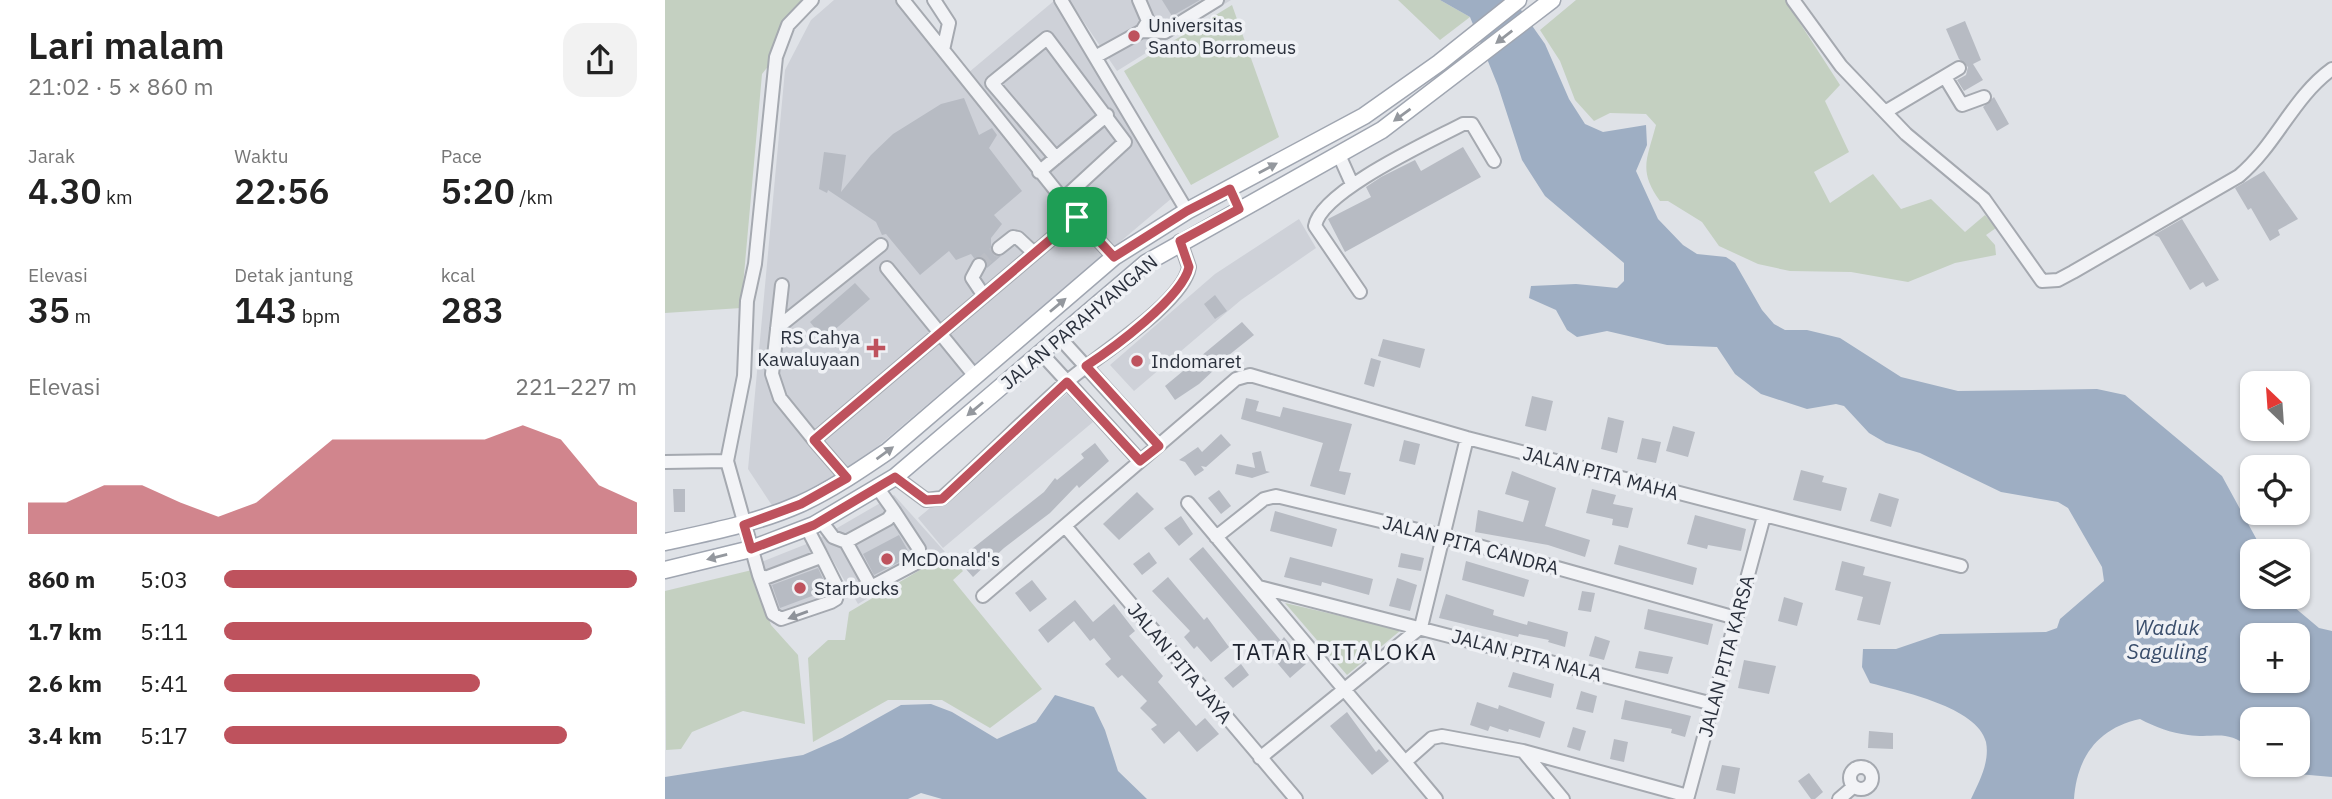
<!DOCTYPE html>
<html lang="id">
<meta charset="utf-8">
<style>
:root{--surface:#fff;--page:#f2f2f2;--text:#222;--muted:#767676;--accent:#be525d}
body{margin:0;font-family:"IBM Plex Sans",sans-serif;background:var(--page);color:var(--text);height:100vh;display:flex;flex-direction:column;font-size:26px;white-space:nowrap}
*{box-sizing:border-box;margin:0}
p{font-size:23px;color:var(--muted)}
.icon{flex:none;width:38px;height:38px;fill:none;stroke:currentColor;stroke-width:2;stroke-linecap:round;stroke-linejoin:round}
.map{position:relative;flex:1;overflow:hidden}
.side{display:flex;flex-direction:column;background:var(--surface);width:665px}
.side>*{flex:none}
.needle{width:46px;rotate:335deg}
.buttons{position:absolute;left:1575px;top:371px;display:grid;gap:14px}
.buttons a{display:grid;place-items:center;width:70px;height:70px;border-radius:14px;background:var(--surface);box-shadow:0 2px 5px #0004;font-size:35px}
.pin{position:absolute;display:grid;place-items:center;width:60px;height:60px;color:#fff;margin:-30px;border-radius:14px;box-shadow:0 4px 10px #0006}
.round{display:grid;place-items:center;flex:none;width:74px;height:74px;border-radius:21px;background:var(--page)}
.headline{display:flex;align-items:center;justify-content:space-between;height:119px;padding:0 28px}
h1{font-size:38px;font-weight:600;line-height:52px}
.metrics{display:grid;grid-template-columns:repeat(3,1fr);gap:10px;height:119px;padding:7px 28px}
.metrics div{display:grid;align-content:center}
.metrics b{font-size:35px;font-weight:600}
.metrics small{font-size:19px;font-weight:400}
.metrics p{font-size:19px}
.chart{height:196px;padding:14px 28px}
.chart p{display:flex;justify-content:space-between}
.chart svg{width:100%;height:126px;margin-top:7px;fill:var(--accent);opacity:.7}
ul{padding:0 28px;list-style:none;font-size:23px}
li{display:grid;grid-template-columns:112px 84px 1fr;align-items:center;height:52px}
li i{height:18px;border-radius:9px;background:var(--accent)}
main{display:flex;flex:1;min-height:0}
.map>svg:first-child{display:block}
</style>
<main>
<section class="side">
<div class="headline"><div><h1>Lari malam</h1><p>21:02 · 5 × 860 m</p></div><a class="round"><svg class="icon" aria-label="share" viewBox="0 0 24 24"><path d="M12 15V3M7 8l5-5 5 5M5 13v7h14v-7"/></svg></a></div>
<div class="metrics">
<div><p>Jarak</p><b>4.30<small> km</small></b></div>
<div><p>Waktu</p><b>22:56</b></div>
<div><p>Pace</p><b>5:20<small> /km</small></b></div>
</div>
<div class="metrics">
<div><p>Elevasi</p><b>35<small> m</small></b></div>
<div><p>Detak jantung</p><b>143<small> bpm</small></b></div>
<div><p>kcal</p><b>283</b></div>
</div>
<div class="chart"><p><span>Elevasi</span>221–227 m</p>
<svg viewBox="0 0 160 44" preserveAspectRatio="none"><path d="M0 44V33L10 33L20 27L30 27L40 33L50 38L60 33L70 22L80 11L90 11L100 11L110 11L120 11L130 6L140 11L150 27L160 33V44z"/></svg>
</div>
<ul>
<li><b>860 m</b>5:03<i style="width:100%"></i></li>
<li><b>1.7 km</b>5:11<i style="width:89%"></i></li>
<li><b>2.6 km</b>5:41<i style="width:62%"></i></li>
<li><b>3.4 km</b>5:17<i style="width:83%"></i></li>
</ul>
</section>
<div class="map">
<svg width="1667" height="799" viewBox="0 0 1667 799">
<rect width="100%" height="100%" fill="#dfe2e7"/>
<path fill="#ced1d8" d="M169,0h64l64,78 93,-78 117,198 -320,270 -79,39 -25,-38 37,-399 26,-50z
M404,0h162l-114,71z
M634,219l17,29 -75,52 -107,91 -24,-26 105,-91z
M403,393l25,29 -150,126 -25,-30z
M229,495l51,57 -87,52 -38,-66z
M154,539l32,58 -78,27 -19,-59z"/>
<path fill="#c4d0c1" d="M0,0h146l-11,9 -18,40 -20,25 -21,234 -76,5z
M733,0h42l30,17 -30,23z
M911,0h209l55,85 -15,16 24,51 -35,20 16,31 43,-29 28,35 30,-10 34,33 20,-17 11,13 -10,7 9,10 1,10 -41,8 -47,19 -57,-10 -61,-1 -32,-7 -39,-18 -17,-24 -34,-21h-8c-22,-30 -13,-42 -4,-76l-10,-11 -36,-1 -16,8 -19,-21 -15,-39 -20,-31z
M567,5l47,132 -88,48 -67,-114z
M282,554l16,17 -10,9 89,109 -52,39 -48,-28h-54l-75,42 -5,-84 20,-18h17l4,-28z
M87,570l19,55 27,30 7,69 -62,-13 -51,21 -11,17 -15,1 -1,-159z
M620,603l116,27 -54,45z"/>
<path fill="#9eaec3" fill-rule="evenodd" d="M775,0h74l31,44 24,55 16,25 18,8 43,-7 1,20 -11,26 22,48 25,26 14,9 29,3 9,6 27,47 12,14 11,6h22l33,8 61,39 57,14 139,-2 28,6 97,81 41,75h-11v46h30l37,31 13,3v146l-34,-3 -24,-9h24v-46h-46v30c-28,-21 -34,-10 -64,-14 -17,-2 -33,-8 -48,-16 -42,9 -63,38 -66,80h-103c8,-17 19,-37 15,-57 -8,-35 -86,-51 -116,-59l-8,-16 1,-18h33l44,-15 106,-2 11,-4 3,-9 44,-38 -2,-14 -34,-59 -10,-6 -57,-10 -81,-39 -34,-10 -17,-10 -25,-27 -8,-2 -29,5 -46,-15 -26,-20 -18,-27 -50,-2 -60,-14 -30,6 -10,-7 -11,-20 -27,-12 2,-12 45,-2 41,4 7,-7v-18l-79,-67 -23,-36 -24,-74 -28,-69zM1587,635h46v46h-46z
M390,695l39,12 11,23 13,41 29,28h-205l-21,-6 -13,6h-243v-22l138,-22 39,-17 59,-33 30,-1 21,8 45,27 39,-17z"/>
<path fill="#b7bbc3" d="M497,0h38l-28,16z
M1300,21l16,39 -8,4 10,16 -19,11 -7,-11 9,-5 2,-8 -9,-8 -13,-30z
M1329,97l15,27 -12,7 -14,-24z
M299,98l15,37 13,-7 5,7 -8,13 33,43 -28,24 8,9 -11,14v12l4,6h6l-14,12 -4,-11 -9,1 -3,-4 -15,6 -7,-9 -29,24 -34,-41 -4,1 -6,-13 -48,-32 -1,3 -8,-4 5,-37 22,3 -5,37 30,-37 22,-21 48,-30z
M798,147l18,30 -136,75 -17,-33 43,-22 -5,-10 15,-10 34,-17 6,11z
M1599,171l34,48 -20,11 2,5 -10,6 -19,-33 -3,2 -13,-22z
M1517,219l37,61 -13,7 -3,-5 -13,8 -31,-53 -5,-2z
M190,283l15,16 -46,40 -14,-17z
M550,295l12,16 -12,8 -11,-15z
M577,322l12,13 -40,32 1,2 -16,15 -24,16 -10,-14z
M718,339l42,10 -5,19 -42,-12z
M706,358l10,3 -7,26 -10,-3z
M867,396l21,5 -7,30 -21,-5z
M581,398l13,3 -3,10 24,6 3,-10 69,17 -13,47 12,2 -6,22 -35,-9 13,-43 -82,-24z
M943,417l16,4 -7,32 -16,-4z
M1008,426l22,6 -7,25 -22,-6z
M556,434l10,11 -25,22 -5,-1 3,4 -9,6 -10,-14 -6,-2 19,-13 4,5z
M977,438l19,4 -5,21 -19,-4z
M739,440l16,4 -5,21 -16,-4z
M430,443l14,18 -30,27 -2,-3 -27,28 -46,35 -31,29 -15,-17 86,-68 11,-14 2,2 27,-22 -3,-4z
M596,451l5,20 4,1 -18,6 -17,-4 2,-10 18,4 -3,-15z
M1136,470l23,6 -2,6 25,6 -6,23 -48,-11z
M847,471l44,17 -11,38 45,14 -5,17 -37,-12 -73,-13 3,-22 45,12 6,-21 -24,-7z
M8,489h12v23h-11z
M927,489l24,6 -3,9 20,4 -5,20 -16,-3 1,-6 -27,-6z
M554,490l12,16 -10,8 -13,-16z
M472,492l17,17 -35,31 -16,-16z
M1214,493l20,6 -8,28 -21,-6z
M610,511l62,18 -5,18 -62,-16z
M1030,515l51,14 -5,22 -33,-6 -1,4 -20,-5z
M516,516l12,18 -14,12 -15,-18z
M234,535l12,21 -37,19 -11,-21z
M954,545l78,23 -4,17 -79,-21z
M538,547l78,94 3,-4 22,27 -16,14 -101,-119z
M484,552l8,11 -15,12 -9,-11z
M736,553l23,5 -3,13 -23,-4z
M625,557l83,22 -4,16 -47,-13 -1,4 -37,-9z
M801,561l63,19 -5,17 -62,-17z
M1177,561l23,6 -2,8 28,7 -11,43 -23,-5 6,-23 -28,-7z
M153,568l10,22 -48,18 -8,-23z
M503,577l36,43 3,-3 22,30 -18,15 -14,-16 -3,3 -10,-12 6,-6 -38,-40z
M732,578l20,7 -7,26 -21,-5z
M367,580l15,19 -17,13 -15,-19z
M917,591l13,2 -4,19 -13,-2z
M781,594l48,16 -1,5 34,10 1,-4 40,11 -3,15 -17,-5 1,-2 -30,-6 -1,3 -79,-19z
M1119,597l19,6 -6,23 -19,-5z
M410,600l18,22 21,-18 21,27 -6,5 34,40 -5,6 38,44 9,-8 14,16 -22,18 -18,-21 -15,13 -13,-15 6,-4 -17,-17 7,-7 -25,-26 -4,3 -13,-14 6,-5 -17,-21 -4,3 -16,-20 -26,22 -10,-13z
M983,609l65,15 -5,21 -64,-16z
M930,636l15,5 -6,19 -15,-4z
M974,651l34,6 -5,17 -33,-6z
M1079,660l32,6 -7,28 -31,-6z
M576,664l8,11 -16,13 -9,-10z
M848,672l41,12 -3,14 -43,-11z
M916,691l16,5 -4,17 -17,-4z
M960,700l66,16 -6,21 -14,-4 1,-4 -51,-10z
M812,702l21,7 1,-4 46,17 -5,16 -31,-9 -1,3 -18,-6 -2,5 -18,-6z
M682,712l29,40 3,-3 10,12 -17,14 -42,-49z
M908,727l13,4 -6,20 -13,-4z
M1204,731l24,2v16l-25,-1z
M949,739l14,3 -4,20 -14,-3z
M1057,765l18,3 -5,26 -19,-4z
M1144,773l14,19 -8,7h-4l-13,-18z"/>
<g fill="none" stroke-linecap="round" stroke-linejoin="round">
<path stroke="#bbbec5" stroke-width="12" stroke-dasharray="12 6" stroke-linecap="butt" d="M314,265l20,-17"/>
<defs>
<path id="minor" d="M238,0l174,217
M269,0l15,23 -6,27
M396,0l126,211
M474,0l9,21 -6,10
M1128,0l48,66 65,68 78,65 58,82 16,-1 15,-8 166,-96c37,-31 54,-79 93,-107
M430,57l47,-26 23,1 52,-32
M1280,77l17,28 22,-8
M1220,112l74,-44
M674,155l13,29
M391,158l-64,-75 55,-45 78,104 -63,58
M374,172l68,-57
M334,248l14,-11 5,1 16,15
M314,265l-7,13 12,18
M222,268l87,107
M117,285l-10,89 8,24 34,42
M695,292l-45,-66c6,-35 116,-85 148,-102h9l22,37
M112,328l104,-83
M394,337l99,109
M376,353l99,108
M0,462l62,-1
M230,477l31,23 16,-2c43,-38 84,-80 127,-118 28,-24 114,-77 120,-113l-9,-26
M182,478l-33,-38 263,-223 37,40
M523,503l248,296
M156,521l12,16 13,5 42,-23 6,-8 -17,-24
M400,526l231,273
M142,528l13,25 -2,5 -53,20 -6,-3 -32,-114 17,-85 3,-75 8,-37 21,-207 12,-32 24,-25
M551,537l48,-38 12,-3 167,40 293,82
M181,542l25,45 49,-26 -1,-12 -25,-38
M94,575l14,39 8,5 50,-17 5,-3 2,-10 -18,-36
M594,587l454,117
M318,596l253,-217 14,-4 217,63 494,128
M858,751l40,48
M595,758l161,-131 46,-189
M740,762l27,-24 10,-2 81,15 165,45
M1185 778a11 11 0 1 1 22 0a11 11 0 1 1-22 0Z
M1023,796l76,-280
M1174,799l14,-12"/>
<path id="major" d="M0,542c46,-10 92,-19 135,-38 31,-14 60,-34 88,-53l226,-194 73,-46 177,-95 75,-53 79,-63
M0,570l86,-21 63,-24 81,-48 251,-214 236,-133 170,-130"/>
</defs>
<use href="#minor" stroke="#a5a9b0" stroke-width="16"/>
<use href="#major" stroke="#a0a6b1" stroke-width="19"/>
<use href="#minor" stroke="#f2f3f6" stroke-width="12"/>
<use href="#major" stroke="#fff" stroke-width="16"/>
</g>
<defs><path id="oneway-solid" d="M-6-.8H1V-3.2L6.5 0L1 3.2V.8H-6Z" transform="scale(1.75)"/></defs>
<g fill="#94989e">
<use href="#oneway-solid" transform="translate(839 37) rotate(142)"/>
<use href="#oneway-solid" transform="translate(737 115) rotate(144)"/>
<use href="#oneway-solid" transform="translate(603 168) rotate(-28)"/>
<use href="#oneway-solid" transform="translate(393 305) rotate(-40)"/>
<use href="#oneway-solid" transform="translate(310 409) rotate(140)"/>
<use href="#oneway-solid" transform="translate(220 453) rotate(-36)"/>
<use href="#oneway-solid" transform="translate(52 557) rotate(166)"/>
</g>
<use fill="#8e9299" href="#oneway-solid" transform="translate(133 615) rotate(160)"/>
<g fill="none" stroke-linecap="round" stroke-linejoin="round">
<defs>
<path id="route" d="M565,189l9,20 -59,32 9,26c-6,30 -77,82 -103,99l73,80 -19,15 -73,-79 -125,117 -16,1 -31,-23 -81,48 -63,24 -7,-24 57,-21 46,-26 -33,-38 263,-223 37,40 73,-46z"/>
</defs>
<use href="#route" stroke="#fff" stroke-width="14"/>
<use href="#route" stroke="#be525d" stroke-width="9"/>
</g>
<g fill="#be525d" stroke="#eff1f5" stroke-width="2.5">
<circle cx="469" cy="36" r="7"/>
<path d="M207.5 337.5h7v7h7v7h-7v7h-7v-7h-7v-7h7z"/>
<circle cx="472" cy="361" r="7"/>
<circle cx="222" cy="559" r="7"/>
<circle cx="135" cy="588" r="7"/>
</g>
<g text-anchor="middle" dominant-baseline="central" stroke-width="7" stroke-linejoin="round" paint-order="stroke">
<g font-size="19" fill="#2a303c" stroke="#eff1f5" text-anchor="start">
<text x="483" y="25">Universitas<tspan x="483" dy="22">Santo Borromeus</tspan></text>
<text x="195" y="337" text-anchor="end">RS Cahya<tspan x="195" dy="22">Kawaluyaan</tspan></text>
<text x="486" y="361">Indomaret</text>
<text x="236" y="559">McDonald's</text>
<text x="149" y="588">Starbucks</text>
</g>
<g font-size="19" fill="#2a303c" stroke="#eff1f5">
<text transform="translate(414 322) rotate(-40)">JALAN PARAHYANGAN</text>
<text transform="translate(936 473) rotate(15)">JALAN PITA MAHA</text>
<text transform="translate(806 545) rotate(15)">JALAN PITA CANDRA</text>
<text transform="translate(862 655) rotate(15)">JALAN PITA NALA</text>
<text transform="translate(1061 656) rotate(-75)">JALAN PITA KARSA</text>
<text transform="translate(515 663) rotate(50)">JALAN PITA JAYA</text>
</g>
<g font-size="21" font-style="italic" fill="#394d6b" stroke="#eff1f5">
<text x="1502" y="627">Waduk<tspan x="1502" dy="24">Saguling</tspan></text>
</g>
<g font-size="23" letter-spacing="2" fill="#1c212d" stroke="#eff1f5">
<text x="670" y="651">TATAR PITALOKA</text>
</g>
</g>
</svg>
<div class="buttons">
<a><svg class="needle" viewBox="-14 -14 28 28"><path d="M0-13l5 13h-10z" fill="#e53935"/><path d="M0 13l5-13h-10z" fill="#767676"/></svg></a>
<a><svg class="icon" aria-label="locate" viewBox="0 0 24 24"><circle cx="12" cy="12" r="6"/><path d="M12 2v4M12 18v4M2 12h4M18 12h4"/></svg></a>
<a><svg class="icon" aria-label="layers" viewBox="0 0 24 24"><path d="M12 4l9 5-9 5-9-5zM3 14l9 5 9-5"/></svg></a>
<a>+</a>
<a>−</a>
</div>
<div class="pin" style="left:412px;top:217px;background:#1e9e55"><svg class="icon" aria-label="arrive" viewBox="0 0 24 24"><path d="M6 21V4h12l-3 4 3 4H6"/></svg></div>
</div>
</main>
